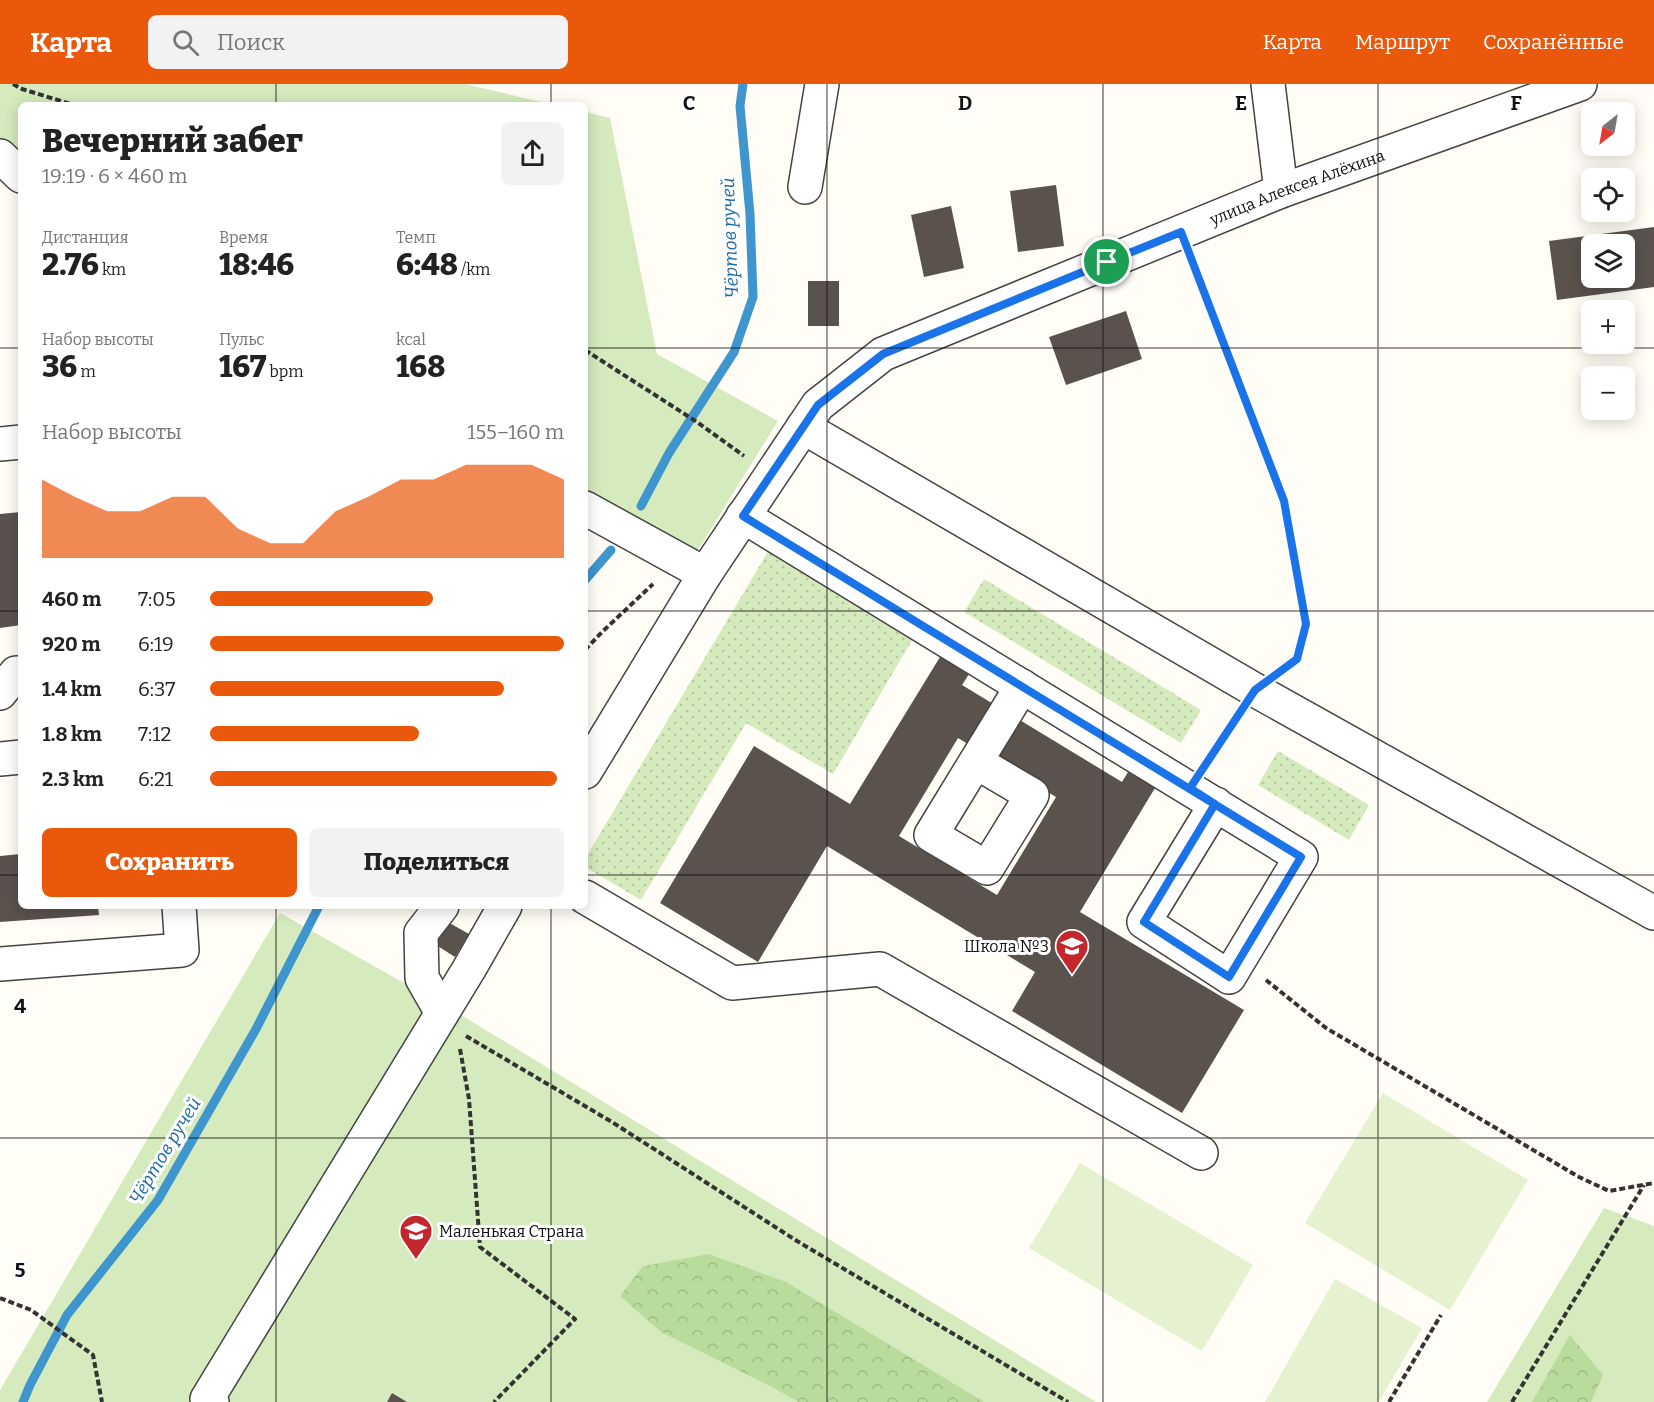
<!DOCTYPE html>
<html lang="ru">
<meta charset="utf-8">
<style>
:root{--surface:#fff;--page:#f2f2f2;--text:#222;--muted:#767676;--accent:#ea580c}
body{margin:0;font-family:Bitter,serif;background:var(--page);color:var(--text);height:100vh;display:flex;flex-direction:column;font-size:22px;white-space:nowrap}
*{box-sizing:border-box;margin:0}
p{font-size:20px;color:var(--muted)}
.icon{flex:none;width:33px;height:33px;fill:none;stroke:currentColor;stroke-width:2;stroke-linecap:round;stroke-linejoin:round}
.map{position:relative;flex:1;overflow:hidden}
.drawer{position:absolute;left:18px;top:18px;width:570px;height:807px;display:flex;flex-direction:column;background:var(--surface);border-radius:9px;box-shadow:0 3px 15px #0003}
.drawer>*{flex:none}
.needle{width:39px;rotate:211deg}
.controls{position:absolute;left:1581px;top:18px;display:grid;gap:12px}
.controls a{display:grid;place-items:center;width:54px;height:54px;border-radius:9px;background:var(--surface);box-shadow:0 3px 15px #0003;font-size:30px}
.pin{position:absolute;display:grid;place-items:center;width:51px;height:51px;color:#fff;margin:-26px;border:3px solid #fff;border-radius:50%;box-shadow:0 2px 6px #0007}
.round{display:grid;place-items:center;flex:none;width:63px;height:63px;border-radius:9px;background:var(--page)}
.head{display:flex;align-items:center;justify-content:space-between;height:102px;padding:0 24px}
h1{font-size:33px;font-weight:800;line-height:45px}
.figures{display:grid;grid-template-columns:repeat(3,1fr);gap:9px;height:102px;padding:6px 24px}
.figures div{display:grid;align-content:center}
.figures b{font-size:30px;font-weight:800}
.figures small{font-size:16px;font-weight:400}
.figures p{font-size:16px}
.chart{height:168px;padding:12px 24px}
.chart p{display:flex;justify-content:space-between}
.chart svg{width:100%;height:108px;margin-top:6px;fill:var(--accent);opacity:.7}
.action{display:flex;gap:12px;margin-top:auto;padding:12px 24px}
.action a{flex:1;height:69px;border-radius:9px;background:var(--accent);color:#fff;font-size:24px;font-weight:800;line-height:69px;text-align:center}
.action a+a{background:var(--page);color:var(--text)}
ul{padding:0 24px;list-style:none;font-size:20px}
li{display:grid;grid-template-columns:96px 72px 1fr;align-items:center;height:45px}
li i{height:15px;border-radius:8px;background:var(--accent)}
header{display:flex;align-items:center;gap:36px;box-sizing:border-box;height:84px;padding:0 30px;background:var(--accent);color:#fff}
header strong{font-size:28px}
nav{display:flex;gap:33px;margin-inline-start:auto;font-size:21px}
.search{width:420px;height:54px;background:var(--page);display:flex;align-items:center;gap:15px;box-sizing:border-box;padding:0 21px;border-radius:9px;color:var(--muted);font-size:22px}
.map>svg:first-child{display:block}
</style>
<header>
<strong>Карта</strong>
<div class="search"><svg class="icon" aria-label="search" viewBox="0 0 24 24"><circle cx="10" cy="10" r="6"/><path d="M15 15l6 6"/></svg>Поиск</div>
<nav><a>Карта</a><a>Маршрут</a><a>Сохранённые</a></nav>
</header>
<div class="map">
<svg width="1654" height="1318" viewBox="0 0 1654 1318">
<defs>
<pattern id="forest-crowns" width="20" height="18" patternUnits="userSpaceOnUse" patternTransform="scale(1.5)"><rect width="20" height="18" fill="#b9dc9c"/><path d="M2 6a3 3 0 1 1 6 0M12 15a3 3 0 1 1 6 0" fill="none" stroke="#9ebc85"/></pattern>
<pattern id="park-dots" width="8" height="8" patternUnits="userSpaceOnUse" patternTransform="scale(1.5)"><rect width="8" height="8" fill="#d5ebbd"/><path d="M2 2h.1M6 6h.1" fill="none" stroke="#b6c8a1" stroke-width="1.8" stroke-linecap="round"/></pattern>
</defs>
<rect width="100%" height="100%" fill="#fffdf5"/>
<path fill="#d5ebbd" d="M0,0h465l89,21h-533v57l-21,-20z
M585,28l25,6 47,236 121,67 -82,132 -111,-62z
M280,829l186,105 630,384h-1096v-11l3,-6z
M1604,1124l50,18v176h-167z"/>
<path fill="url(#forest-crowns)" d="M709,1170l77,28 198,120h-185l-27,-15 -111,-55 -41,-36 23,-30z
M1570,1251l33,40 -12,27h-59z"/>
<path fill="url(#park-dots)" d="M769,466l145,87 -81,137 -87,-51 -105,177 -56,-33v-8z
M984,495l217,131 -20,33 -217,-131z
M1278,667l91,54 -20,35 -91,-55z"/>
<path fill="#e6f2cf" d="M1383,1009l145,87 -78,130 -145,-87z
M1080,1079l173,102 -51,86 -173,-103z
M1335,1195l87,49 -43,74h-114z"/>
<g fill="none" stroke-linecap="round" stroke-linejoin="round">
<path stroke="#3f96cf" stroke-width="9" d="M641,422l28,-53 65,-101 19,-55 -3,-83 -10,-108 3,-22
M585,496l26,-30
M23,1318l7,-17 37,-70 91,-115 98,-171 63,-123"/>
</g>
<path fill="#5a524d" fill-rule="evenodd" d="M1056,101l8,61 -46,6 -8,-61z
M951,122l13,62 -40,9 -13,-62z
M1654,143v60l-97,13 -8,-59zM1592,160h32v34h-32z
M808,197h31v45h-31z
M1126,227l16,48 -76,26 -17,-48z
M21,428v113l-21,3v-114z
M940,573l29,17 -7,11 160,97 6,-10 27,16 -75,124 164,98 -62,103 -170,-102 23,-39 -208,-126 -69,116 -98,-59 94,-157 96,58zM958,654l98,59 -59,98 -98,-59z
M21,770v52h77l1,9 -99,7v-66z
M446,837l23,13 -14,23 -22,-14z
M392,1309l15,9h-20z"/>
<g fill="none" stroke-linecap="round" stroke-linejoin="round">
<defs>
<g id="minor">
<path d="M1268,0l13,107"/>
<path d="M0,72l21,20"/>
<path d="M805,103l17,-103"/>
<path d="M803,343l452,263 399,223"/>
<path d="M0,360l21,-2"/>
<path d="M585,424l120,66"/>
<path d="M743,432l558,341 -72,120 -85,-55 72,-118"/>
<path d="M0,609l16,-20h5"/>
<path d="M0,675l21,-2"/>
<path d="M976,678l56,33 -45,73 -56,-33 91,-149"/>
<path id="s1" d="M585,688l120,-198 113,-169 65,-51 398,-163 299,-107"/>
<path d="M585,813l147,86 148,-14 321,184"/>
<path d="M0,880l182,-14 -3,-44"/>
<path d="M442,929l-20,-35 -1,-45 21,-27"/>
<path d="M212,1318l-5,-3 262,-430 36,-63"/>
</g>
</defs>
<use href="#minor" stroke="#444" stroke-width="36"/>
<path stroke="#333" stroke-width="4" stroke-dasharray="6 3" stroke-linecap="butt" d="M13,0l9,5 52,16
M1193,178l91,239 22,123 -9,35 -13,9
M585,266l112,72 47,34
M585,566l17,-18 51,-48
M1207,678l30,-46
M1266,896l60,48 253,149 30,14 45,-8
M466,952l146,86 185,119 271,161
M460,965l9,50 11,148 95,72 -81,83
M0,1214l31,12 62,45 9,47
M1389,1318l52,-87
M1512,1318l132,-217"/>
<use href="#minor" stroke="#fff" stroke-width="33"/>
</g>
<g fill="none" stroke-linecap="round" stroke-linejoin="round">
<defs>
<path id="route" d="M1107,178l-224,92 -65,51 -75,111 558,341 -72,120 -85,-55 71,-118 -25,-16 65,-98 42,-31 9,-35 -22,-123 -103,-269 -74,30"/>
</defs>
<use href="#route" stroke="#fff" stroke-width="12"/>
<use href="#route" stroke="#1a73e8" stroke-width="8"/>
</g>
<path fill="none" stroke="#111" stroke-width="1.5" stroke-opacity="0.55" d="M276,0v21M551,0v21M827,0v1318M1103,0v1318M1378,0v1318M0,264h21M585,264h1069M0,527h21M585,527h1069M0,791h21M585,791h1069M276,822v496M551,822v496M0,1054h1654"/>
<defs>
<symbol id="school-pin" viewBox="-11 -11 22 30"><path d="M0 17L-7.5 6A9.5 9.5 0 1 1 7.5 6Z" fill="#c4262e" stroke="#fff"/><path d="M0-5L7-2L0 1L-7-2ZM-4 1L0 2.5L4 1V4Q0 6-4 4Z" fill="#fff"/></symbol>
</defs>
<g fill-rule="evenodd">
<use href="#school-pin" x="1053" y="843" width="38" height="52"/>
<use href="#school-pin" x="397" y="1128" width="38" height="52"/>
</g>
<g text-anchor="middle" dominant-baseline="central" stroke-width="6" stroke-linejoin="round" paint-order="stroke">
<g font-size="16" fill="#111" stroke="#fff">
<text stroke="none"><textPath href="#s1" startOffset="964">улица Алексея Алёхина</textPath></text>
</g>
<g font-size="16" fill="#111" stroke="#fff" text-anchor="end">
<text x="1049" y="862">Школа №3</text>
<text x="439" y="1147" text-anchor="start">Маленькая Страна</text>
</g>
<g font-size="18" font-style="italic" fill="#1768a6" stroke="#fff">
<text transform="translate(730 154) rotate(-92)">Чёртов ручей</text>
<text transform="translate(165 1067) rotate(-59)">Чёртов ручей</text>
</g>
</g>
<g font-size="20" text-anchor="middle" font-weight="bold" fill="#111" stroke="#fff" stroke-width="6" stroke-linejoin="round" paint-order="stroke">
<text x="689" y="26">C</text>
<text x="965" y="26">D</text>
<text x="1241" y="26">E</text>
<text x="1516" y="26">F</text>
<text x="20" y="929">4</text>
<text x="20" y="1193">5</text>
</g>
</svg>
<div class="controls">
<a><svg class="needle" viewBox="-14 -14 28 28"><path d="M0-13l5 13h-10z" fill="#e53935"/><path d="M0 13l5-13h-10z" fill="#767676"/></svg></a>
<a><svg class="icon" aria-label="locate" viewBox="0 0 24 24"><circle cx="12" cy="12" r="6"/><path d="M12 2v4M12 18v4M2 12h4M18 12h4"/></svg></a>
<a><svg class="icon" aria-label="layers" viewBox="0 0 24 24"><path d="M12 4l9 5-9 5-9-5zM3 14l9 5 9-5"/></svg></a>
<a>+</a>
<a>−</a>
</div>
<div class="pin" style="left:1107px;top:178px;background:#1e9e55"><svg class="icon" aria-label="arrive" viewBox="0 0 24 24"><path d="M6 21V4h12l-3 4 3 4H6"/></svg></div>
<section class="drawer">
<div class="head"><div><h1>Вечерний забег</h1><p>19:19 · 6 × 460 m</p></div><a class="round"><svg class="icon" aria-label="share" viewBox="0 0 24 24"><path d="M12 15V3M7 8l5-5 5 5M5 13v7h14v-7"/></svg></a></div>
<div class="figures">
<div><p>Дистанция</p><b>2.76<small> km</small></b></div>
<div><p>Время</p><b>18:46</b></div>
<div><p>Темп</p><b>6:48<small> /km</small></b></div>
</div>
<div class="figures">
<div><p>Набор высоты</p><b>36<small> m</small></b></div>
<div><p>Пульс</p><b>167<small> bpm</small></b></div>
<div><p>kcal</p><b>168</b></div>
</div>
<div class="chart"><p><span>Набор высоты</span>155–160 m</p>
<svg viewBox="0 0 160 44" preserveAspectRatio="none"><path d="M0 44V12L10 19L20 25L30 25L40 19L50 19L60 32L70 38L80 38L90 25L100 19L110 12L120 12L130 6L140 6L150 6L160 12V44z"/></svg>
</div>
<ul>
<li><b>460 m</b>7:05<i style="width:63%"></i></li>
<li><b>920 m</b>6:19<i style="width:100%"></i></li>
<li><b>1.4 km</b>6:37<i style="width:83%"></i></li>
<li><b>1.8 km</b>7:12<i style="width:59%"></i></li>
<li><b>2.3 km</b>6:21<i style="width:98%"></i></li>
</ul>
<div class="action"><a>Сохранить</a><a>Поделиться</a></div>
</section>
</div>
